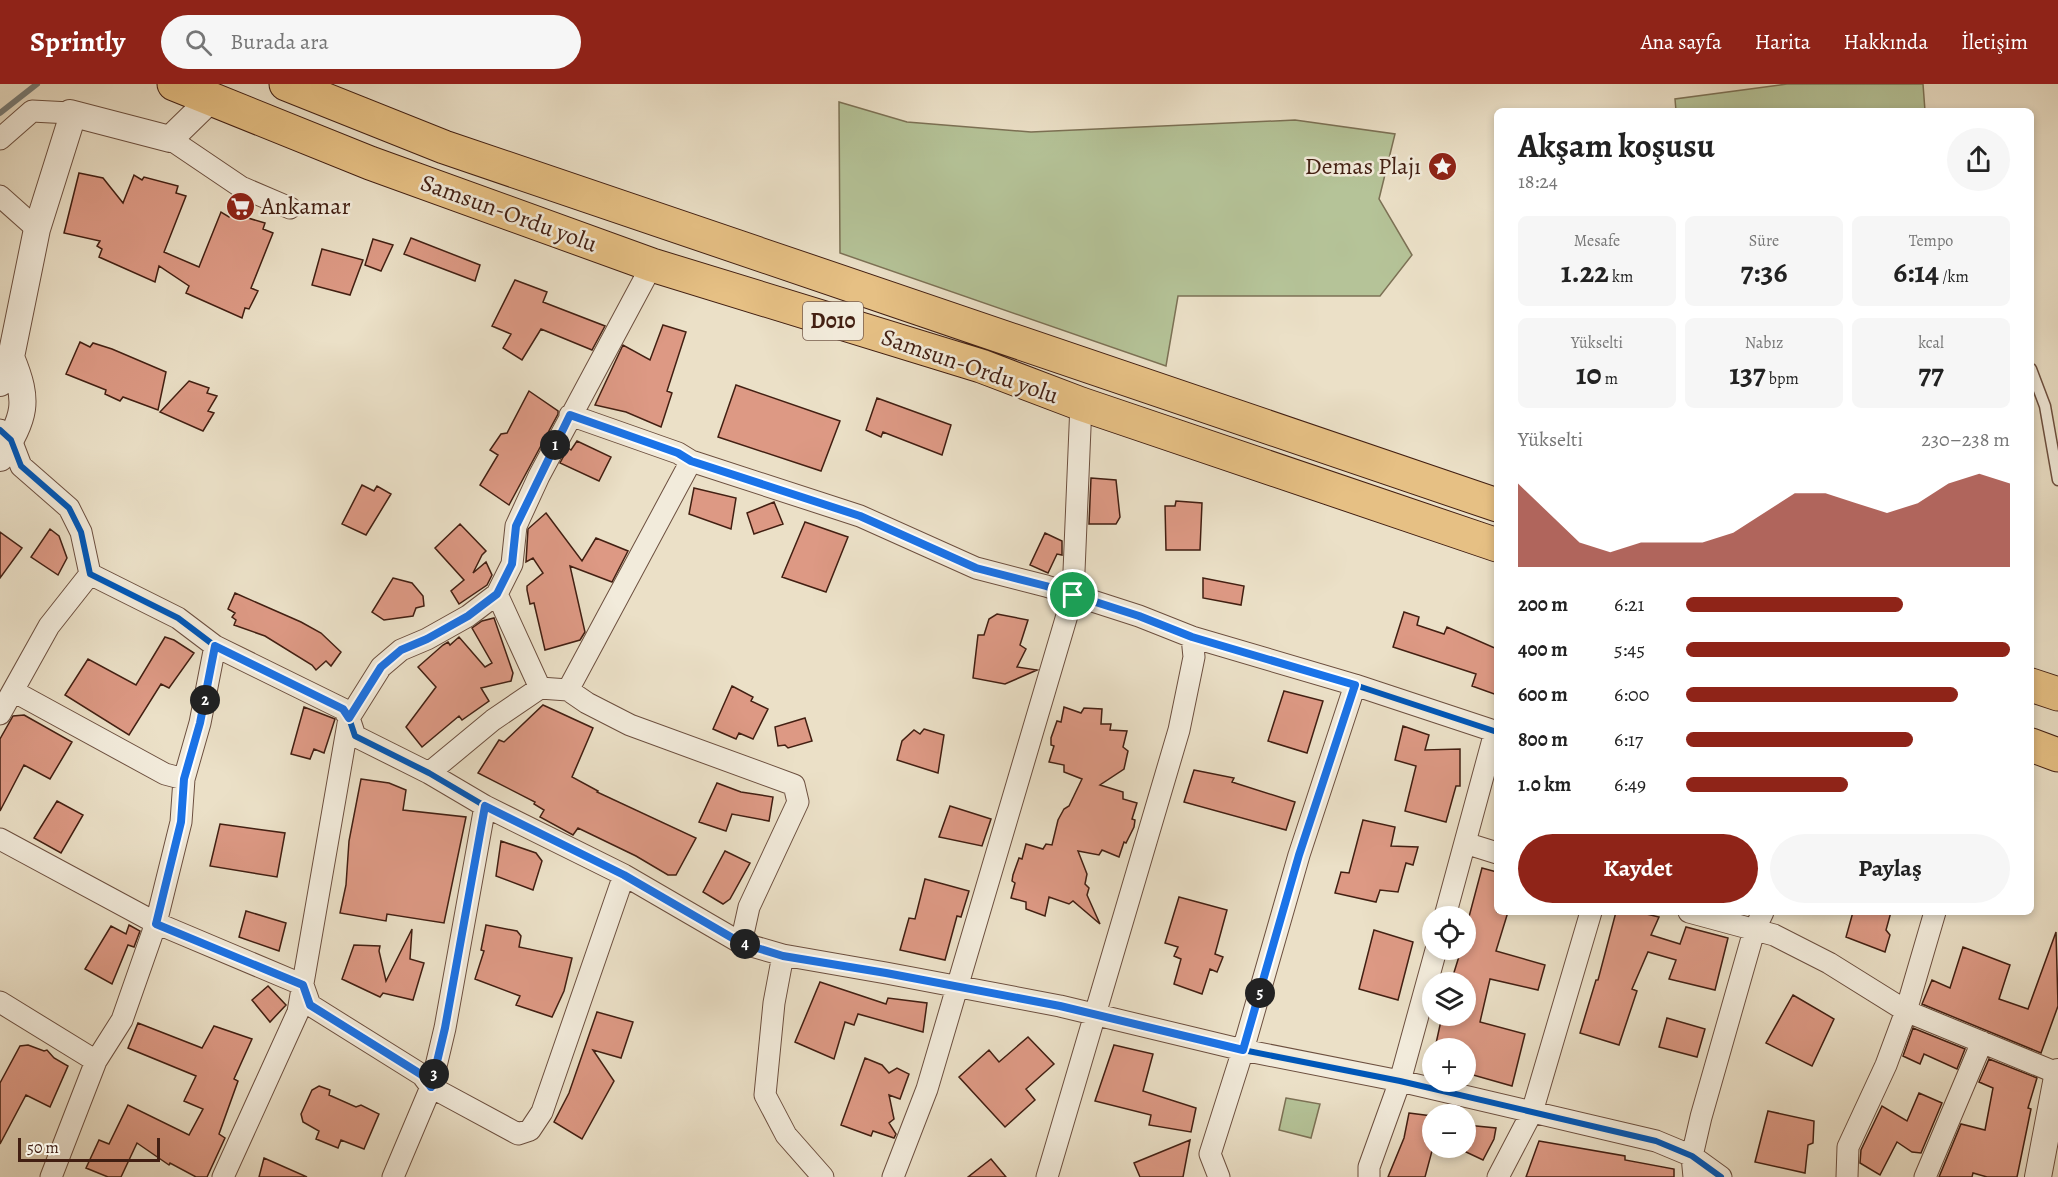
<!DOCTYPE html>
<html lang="tr">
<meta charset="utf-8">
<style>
:root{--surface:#fff;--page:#f6f6f6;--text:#222;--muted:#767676;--accent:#8f2418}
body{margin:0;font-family:Alegreya,serif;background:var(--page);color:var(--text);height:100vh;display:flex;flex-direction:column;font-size:22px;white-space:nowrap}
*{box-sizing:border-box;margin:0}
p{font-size:20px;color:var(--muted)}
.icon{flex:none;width:33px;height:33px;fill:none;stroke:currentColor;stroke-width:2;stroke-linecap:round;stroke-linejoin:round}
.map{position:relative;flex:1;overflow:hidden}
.sheet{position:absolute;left:1494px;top:24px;width:540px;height:807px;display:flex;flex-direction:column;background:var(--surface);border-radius:9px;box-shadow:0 3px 9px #0003}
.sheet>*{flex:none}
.controls{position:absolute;left:1422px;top:822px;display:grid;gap:12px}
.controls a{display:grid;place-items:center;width:54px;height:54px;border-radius:50%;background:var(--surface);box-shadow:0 3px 9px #0003;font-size:30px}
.scale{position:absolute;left:18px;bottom:15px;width:142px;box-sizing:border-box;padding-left:6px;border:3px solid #421f12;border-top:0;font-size:16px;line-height:21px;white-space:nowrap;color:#421f12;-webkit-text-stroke:4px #f2ebdb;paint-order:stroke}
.pin{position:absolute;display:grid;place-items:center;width:51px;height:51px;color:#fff;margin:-26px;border:3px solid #fff;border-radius:50%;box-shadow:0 2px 6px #0007}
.km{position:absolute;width:30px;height:30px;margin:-15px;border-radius:50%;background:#222;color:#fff;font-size:16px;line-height:30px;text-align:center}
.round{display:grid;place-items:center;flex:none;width:63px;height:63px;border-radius:32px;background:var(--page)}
.overview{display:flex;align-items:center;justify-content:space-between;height:102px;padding:0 24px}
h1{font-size:33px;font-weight:600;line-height:45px}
.metrics{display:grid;grid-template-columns:repeat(3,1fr);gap:9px;height:102px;padding:6px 24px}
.metrics div{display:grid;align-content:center;border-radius:9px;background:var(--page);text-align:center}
.metrics b{font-size:30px;font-weight:600}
.metrics small{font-size:16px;font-weight:400}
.metrics p{font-size:16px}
.chart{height:168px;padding:12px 24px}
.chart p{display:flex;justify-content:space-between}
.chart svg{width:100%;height:108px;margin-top:6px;fill:var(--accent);opacity:.7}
.primary-button{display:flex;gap:12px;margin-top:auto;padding:12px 24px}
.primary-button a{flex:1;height:69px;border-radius:36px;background:var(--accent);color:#fff;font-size:24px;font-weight:600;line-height:69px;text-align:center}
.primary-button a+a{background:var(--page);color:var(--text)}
ul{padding:0 24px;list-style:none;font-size:20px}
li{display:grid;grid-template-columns:96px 72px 1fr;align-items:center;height:45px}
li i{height:15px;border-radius:8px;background:var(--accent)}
header{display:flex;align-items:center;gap:36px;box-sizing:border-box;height:84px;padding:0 30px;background:var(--accent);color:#fff}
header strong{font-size:28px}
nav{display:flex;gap:33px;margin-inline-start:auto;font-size:21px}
.search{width:420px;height:54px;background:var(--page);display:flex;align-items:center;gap:15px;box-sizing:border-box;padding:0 21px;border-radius:33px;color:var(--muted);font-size:22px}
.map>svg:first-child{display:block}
</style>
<header>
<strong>Sprintly</strong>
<div class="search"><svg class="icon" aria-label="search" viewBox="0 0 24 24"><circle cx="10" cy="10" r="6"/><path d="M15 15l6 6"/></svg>Burada ara</div>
<nav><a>Ana sayfa</a><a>Harita</a><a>Hakkında</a><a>İletişim</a></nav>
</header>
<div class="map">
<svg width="2058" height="1093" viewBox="0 0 2058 1093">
<rect width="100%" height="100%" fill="#ebe0c7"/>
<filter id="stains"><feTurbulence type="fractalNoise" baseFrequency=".00333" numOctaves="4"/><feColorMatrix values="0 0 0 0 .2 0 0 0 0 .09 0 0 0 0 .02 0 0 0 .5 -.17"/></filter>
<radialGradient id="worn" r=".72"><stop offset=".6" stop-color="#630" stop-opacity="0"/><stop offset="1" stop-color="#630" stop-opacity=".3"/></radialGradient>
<path fill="#b5c398" stroke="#7c7155" stroke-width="1.5" d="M1787,0h136l2,27h-249l-1,-12z
M839,18l68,20 124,10 264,-12 100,14 -16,65 33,56 -32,41h-202l-12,70 -326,-113z
M1286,1014l34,6 -9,34 -32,-8z"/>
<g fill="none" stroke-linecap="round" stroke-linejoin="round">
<path stroke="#777d79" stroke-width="6" d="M0,29l37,-29"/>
</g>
<path fill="#dd9984" stroke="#421f12" stroke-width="1.5" d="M79,89l24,5 20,25 11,-28 8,5 2,-3 34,9 -2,7 10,3 -22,56 35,15 22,-55 8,5 2,-4 34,10 -2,6 10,4 -22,55 7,3 -9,18 -4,-1 -3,10 -56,-25 3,-7 -30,-20 -4,16 -56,-25 3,-8 -5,-3 3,-5 -36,-8z
M411,154l69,27 -5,16 -71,-27z
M373,155l20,6 -12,26 -16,-6z
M322,165l41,11 -13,35 -38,-10z
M515,196l32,12 -4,10 62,24 -13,24 -51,-21 -19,31 -19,-12 8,-14 -19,-8z
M663,241l23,7 -19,59 5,2 -11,34 -35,-15 -31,-7 28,-60 27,15z
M80,258l10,5 3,-4 19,6 54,23 -8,38 -35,-13 -3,4 -15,-7 1,-4 -40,-16z
M189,297l20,7 -2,5 10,3 -9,15 6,2 -11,18 -43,-19z
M736,301l104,36 -19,50 -103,-34z
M529,307l29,20v3l-49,91 -29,-20 18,-30 -8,-5 11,-16 6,-1z
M877,314l74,27 -9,30 -59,-23 -2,5 -15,-7z
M577,357l34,16 -12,24 -39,-18 8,-15 3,2z
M1091,394l25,2 4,37 -4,7h-27z
M362,401l12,6 3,-5 14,8 -25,41 -24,-11z
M694,404l42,10 -5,31 -42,-15z
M1176,417l26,2 -2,47h-34l-1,-44h10z
M774,418l9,22 -29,10 -7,-21z
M546,429l36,48 14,-23 32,13 -16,31 -42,-16 15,66 -5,8 -35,10 -11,-47 -4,1 -3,-14v-4l16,-13 -10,-15 -7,4 2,-33z
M805,438l43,15 -22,55 -44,-15z
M460,440l26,27 -4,4 -9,18 13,-11 6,13 -5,10 -28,19 -8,-13 13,-11 -29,-32z
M50,445l9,7 8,22 -9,17 -27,-18z
M0,448l22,16 -22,30z
M1045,449l17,8v14l-5,-1 -9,19 -18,-8z
M393,494l19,5 11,13 1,10 -8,2 -3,8 -29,4 -12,-8z
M1203,494l41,8 -3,19 -38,-7z
M235,509l66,29 20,11 20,19 -10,14 -5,-5 -10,9 -4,-5 -47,-29 -31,-11 2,-5 -4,-3 3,-4 -7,-4z
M1404,528l15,5 -2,8 27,9 3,-7 50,22v46l-25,-9 4,-12 -83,-27z
M997,530l31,6 -8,25 6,4 -9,18 20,3 -32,14 -32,-6 5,-43h6l5,-16z
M494,534l19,55 -2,8 -30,7 8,13 -27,19 -3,-4 -37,31 -16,-20 30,-40 -18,-20 25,-22 5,-3 2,3 9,-8 26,30 7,-4 -20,-35 10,-7z
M165,553l9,3 20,13 -25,35 -8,-4 -32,51 -64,-40 23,-36 48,26z
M732,602l21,11 -2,4 17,8 -15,30 -14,-6 -3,6 -23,-10z
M1284,607l39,10 -16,52 -39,-12z
M543,621l50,23 -21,49 26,14 -1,1 99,46 -20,37h-8l-32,-19 -58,-28 -5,7 -33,-18 4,-7 -10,-6 1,-2 -57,-29 21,-33 5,2z
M304,623l31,12 -11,34 -10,-4 -4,10 -19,-5z
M1064,623l17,6 3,-5 18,1 -1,15h10l-1,6 17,1 -4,16 5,4 -4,18 -24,16 23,7v7l14,4 -5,16 3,1 -1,7 -8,16 -2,-1 -5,15 -17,-7 -3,5 -21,-4 9,23 -2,10 4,4 -2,7 13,29 -27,-23 -4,3 -20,-7 -4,19 -19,-7v-7l-15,-4 4,-15 -3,-2 1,-6 6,-17 3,1 4,-15 17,5 3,-5 6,1 6,-25 6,-11 5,-3 13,-27 -18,-7v-7l-15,-3 5,-16 -3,-1v-7l6,-17 4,1z
M24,631l48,27 -22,37 -26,-14 -24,46v-72l13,-23z
M805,634l7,23 -24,7 -3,-3 -7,1 -3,-19z
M1403,642l26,9 -4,15 35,-1v37h-4l-10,36 -41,-11 11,-45 -21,-6z
M924,645l20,6 -6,38 -41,-13 5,-19 12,-11 6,4z
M1194,686l40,8 -2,4 63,20 -9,28 -102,-28z
M361,695l28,4 17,7 -3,20 63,7 -22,106 -57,-9 -1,7 -46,-8 6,-28 3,-44z
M717,699l24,9 32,5 -4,24 -37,-7 -6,17 -27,-9z
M57,717l26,14 -22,38 -27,-15z
M950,722l41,13 -9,27 -43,-9z
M1363,736l32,7 -4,19 27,1 -5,18 -7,-2 -8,29 -18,-2 -4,12 -41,-9 6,-21 8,1z
M220,740l65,9 -8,44 -67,-11z
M501,757l35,12 6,8 -9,29 -37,-14z
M725,767l25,12 -20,36 -7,5 -20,-12z
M1482,784l15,4v40h11l-12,39 49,14 -7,25 -48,-11 -10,43 45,12 -13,52 -46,-13v-25h-31l7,-32h24v-34h-15l10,-32h5v-22z
M925,795l44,12 -8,26 -4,-1 -12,44 -45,-10 9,-32 6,1z
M1179,813l48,13 -12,44 8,3 -6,15 -7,-3 -8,25 -28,-10 7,-25 -7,-3 4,-9 -13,-4z
M246,827l40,12 -7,28 -40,-14z
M1616,828h22l21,5 -8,18 29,9 6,-17 42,11 -13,52 -46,-11 7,-19 -28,-8 -16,37 5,2 -18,54 -39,-12 16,-53h2z
M1853,828h38l-5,18 4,5 -5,17 -39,-15z
M129,841l11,6 -6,16 -6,-2 -16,39 -27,-15 26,-43 15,8z
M486,841l31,6 4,5 -2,11 53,11 -8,33 -12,26 -36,-12 4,-9 -45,-17 9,-28 -3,-1z
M412,845l-2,30 14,4 -11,37 -30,-7 -3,4 -38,-18 12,-34 26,1 -1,5 7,30z
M1374,846l39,12 -15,58 -39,-11z
M2056,848l2,74 -17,47 -119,-49 10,-24 18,8 13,-41 47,18 -11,34 29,10z
M820,898l66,22 2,-6 39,5 -4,29 -65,-18 -4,11 -9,-3 -11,37 -39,-17z
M268,902l18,19 -16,17 -18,-22z
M1793,911l41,24 -22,47 -46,-23z
M597,928l36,10 -12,36 -28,-8 21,31 -32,58 -28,-17 15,-29z
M1667,934l38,11 -8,28 -38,-10z
M138,939l64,25 12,-22 38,13 -18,40 4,2 -19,53 6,4 -18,39h-11l-26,-14 -1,2 -32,-22 -16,34h-13l-22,-9 13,-28 10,4 19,-39 61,30 14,-26 -19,-8 12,-25 -68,-28z
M1913,944l52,21 -8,20 -33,-15 -4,10 -17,-8z
M1028,953l26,27 -28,25 9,11 -30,27 -46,-50 30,-27 10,12z
M28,961l16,6 3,-1 7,8 14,8 -18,41 -24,-12 -26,49v-61l20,-37z
M1114,961l39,9 -10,37 53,17 -5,24 -42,-7 2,-10 -56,-14z
M865,974l17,7 7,8 8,-5 12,6 -9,25 -11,-4 5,24 -5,4 7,11 -2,4 -21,-7 -2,5 -30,-11z
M1989,975l48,19 -9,30 3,1 -14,68h-30l-14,-4 -1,4h-33l22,-53 24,6 8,-42 -14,-6z
M319,1002l11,4 -1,5 27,12 5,-2 18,9 -15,35 -23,-9 -3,8 -22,-9 3,-8 -16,-9 -2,-8 11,-24z
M1919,1009l23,10 -21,50 -9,-1 -15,-10 -17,33 -20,-12 1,-13 21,-44 25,15z
M1768,1027l46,10 -1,22 -5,2 -3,28 -50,-11z
M1409,1029l23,3v35l-7,26h-37l16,-39z
M1466,1041l30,3 -2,11 -11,21 -17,-8z
M1190,1056l-7,37h-43l-6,-14z
M1539,1057l86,15v4l49,9v8h-148z
M264,1074l43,19h-48z
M991,1075l15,18h-38z"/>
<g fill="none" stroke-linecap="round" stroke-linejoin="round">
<defs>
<path id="service" d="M2031,285l14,37 13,74"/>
<path id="minor" d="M0,55l32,-28 38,2
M170,55l71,48 49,21
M0,112l37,33
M570,331l108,38 13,8 169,55 116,52 70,18 93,30 53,21 163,48 142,47
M0,346l11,10 10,26 48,42 12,24 9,42 88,44 37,28 128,63 6,9 6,18 74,37 56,33 139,69 117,68 42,12 103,18 174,33 183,44 157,31 256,60 36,15 29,21
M540,604l-43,-94 15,-30 4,-38 23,-50 113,-211
M568,606l123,-229
M13,607l152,83 19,5
M0,630l49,-88 41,-52
M429,689l64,-53 47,-32 28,2 19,13 43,22 164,60 4,17 -49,105 -8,36
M0,755l156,84 147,62 7,20 112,70 9,12 87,47 12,-4 12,-18 82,-237
M1465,759l32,10
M1689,828l85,23 55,28 77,48 151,62
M1445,832l50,-184
M783,871l-9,48 -9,92 21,40 37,42
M0,918l96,59
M51,1093l45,-116 26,-41 34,-97 25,-101 3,-43 16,-56 15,-77
M223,1093l75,-165 51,-294 32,-51 20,-17 26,-11 41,-23 29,-22
M393,1093l38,-90 14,-59 40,-222
M893,1093l34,-88 146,-494 8,-191
M1047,1093l132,-447 15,-73 -2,-20
M1219,1093l-9,-23 33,-104 56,-195 56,-170
M1369,1093v-10l31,-86 36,-131
M1498,1093l34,-65 59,-200
M1694,1093l-2,-21 9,-39 53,-186 9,-19
M1847,1093l1,-30 38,-82 20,-54 29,-99
M1925,1093l57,-135"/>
<path id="tertiary" d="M0,299l11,-26 26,-128 33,-105v-11l100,26 40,-39
M0,374c25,-42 30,-55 11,-101
M2038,1093l20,-105"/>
<path id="trunk" d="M174,0l196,79 282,102 329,101 100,38 416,141
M286,0l158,63 1053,358
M2031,601l27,9
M2031,661l27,10"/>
</defs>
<use href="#service" stroke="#6c4f3f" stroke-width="13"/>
<use href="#minor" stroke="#6c4f3f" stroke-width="23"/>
<use href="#tertiary" stroke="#6c4f3f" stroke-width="28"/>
<use href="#trunk" stroke="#421f12" stroke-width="35"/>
<use href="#service" stroke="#f2ebdb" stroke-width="10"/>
<use href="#minor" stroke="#f2ebdb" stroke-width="21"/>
<use href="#tertiary" stroke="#f2ebdb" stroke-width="26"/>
<use href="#trunk" stroke="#e6c084" stroke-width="33"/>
<defs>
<path id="cycleway" d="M570,331l108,38 13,8 169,55 116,52 70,18 93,30 53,21 163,48 142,47
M0,346l11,10 10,26 48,42 12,24 9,42 88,44 37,28 128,63 6,9 6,18 74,37 56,33 139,69 117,68 42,12 103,18 174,33 183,44 157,31 256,60 36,15 29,21"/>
</defs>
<use href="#cycleway" stroke="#f2ebdb" stroke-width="10"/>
<use href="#cycleway" stroke="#0057b8" stroke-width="6"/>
</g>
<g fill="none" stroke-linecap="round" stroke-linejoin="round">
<defs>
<path id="route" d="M570,331l108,38 13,8 169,55 116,52 70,18 93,30 53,21 163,48 -56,170 -56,195 -183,-44 -174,-33 -103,-17 -42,-13 -117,-68 -139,-69 -40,222 -14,59 -9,-12 -112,-70 -7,-20 -147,-61 25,-102 3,-43 16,-56 15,-77 128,63 6,9 32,-51 20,-17 26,-11 41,-23 29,-22 15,-30 4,-38z"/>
</defs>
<use href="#route" stroke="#fff" stroke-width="12"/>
<use href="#route" stroke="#1a73e8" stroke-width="8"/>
</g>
<defs>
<symbol id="sight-disc" viewBox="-11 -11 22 22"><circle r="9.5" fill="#8f2418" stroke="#f2ebdb"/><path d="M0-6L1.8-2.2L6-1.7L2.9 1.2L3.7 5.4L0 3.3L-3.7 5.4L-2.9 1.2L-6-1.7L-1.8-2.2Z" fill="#fff"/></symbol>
<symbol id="supermarket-disc" viewBox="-11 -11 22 22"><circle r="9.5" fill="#8f2418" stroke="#f2ebdb"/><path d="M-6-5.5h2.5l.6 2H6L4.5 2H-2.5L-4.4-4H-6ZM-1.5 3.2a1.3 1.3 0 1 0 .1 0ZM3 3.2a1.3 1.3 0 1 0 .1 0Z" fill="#fff"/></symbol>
</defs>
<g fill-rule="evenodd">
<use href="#sight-disc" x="1426" y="66" width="33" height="33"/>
<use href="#supermarket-disc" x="224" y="106" width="33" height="33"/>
</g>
<g text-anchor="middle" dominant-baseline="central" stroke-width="5" stroke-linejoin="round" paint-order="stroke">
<rect fill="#f2ebdb" stroke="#775c4e" stroke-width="1.5" x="803" y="218" width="60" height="38" rx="4.5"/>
<g font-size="22" font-weight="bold" fill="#421f12">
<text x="833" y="237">D010</text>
</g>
<g font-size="24" fill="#421f12" stroke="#f2ebdb" text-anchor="end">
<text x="1421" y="82">Demas Plajı</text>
<text x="261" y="122" text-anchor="start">Ankamar</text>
</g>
<g font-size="24" fill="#421f12" stroke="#f2ebdb">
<text transform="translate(509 129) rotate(20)">Samsun-Ordu yolu</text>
<text transform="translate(970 282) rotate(19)">Samsun-Ordu yolu</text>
</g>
</g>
<rect width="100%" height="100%" filter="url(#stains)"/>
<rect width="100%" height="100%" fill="url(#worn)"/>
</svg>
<div class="controls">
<a><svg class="icon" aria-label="locate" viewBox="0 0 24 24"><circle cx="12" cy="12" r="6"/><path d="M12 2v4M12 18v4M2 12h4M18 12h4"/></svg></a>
<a><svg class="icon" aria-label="layers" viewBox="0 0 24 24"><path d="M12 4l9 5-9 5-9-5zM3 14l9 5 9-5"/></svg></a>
<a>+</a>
<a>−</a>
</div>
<div class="scale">50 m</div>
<div class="pin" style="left:1073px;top:511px;background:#1e9e55"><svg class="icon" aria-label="arrive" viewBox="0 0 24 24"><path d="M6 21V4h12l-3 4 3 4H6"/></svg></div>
<b class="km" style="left:555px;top:361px">1</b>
<b class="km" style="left:205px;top:616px">2</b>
<b class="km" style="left:434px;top:990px">3</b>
<b class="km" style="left:745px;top:860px">4</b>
<b class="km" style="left:1260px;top:909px">5</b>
<section class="sheet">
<div class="overview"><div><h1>Akşam koşusu</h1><p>18:24</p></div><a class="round"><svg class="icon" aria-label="share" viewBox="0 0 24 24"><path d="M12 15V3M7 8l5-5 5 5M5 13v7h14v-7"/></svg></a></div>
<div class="metrics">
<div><p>Mesafe</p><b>1.22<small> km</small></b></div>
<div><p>Süre</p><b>7:36</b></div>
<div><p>Tempo</p><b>6:14<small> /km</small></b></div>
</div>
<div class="metrics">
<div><p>Yükselti</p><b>10<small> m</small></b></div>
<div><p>Nabız</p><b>137<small> bpm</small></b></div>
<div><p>kcal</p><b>77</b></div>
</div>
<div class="chart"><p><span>Yükselti</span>230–238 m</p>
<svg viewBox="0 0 160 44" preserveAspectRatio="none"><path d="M0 44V10L10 22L20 34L30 38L40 34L50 34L60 34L70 30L80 22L90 14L100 14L110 18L120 22L130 18L140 10L150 6L160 10V44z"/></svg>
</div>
<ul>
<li><b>200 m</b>6:21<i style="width:67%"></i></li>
<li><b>400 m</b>5:45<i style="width:100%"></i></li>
<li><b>600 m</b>6:00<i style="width:84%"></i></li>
<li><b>800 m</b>6:17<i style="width:70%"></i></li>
<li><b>1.0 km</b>6:49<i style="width:50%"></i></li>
</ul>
<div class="primary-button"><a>Kaydet</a><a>Paylaş</a></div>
</section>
</div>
